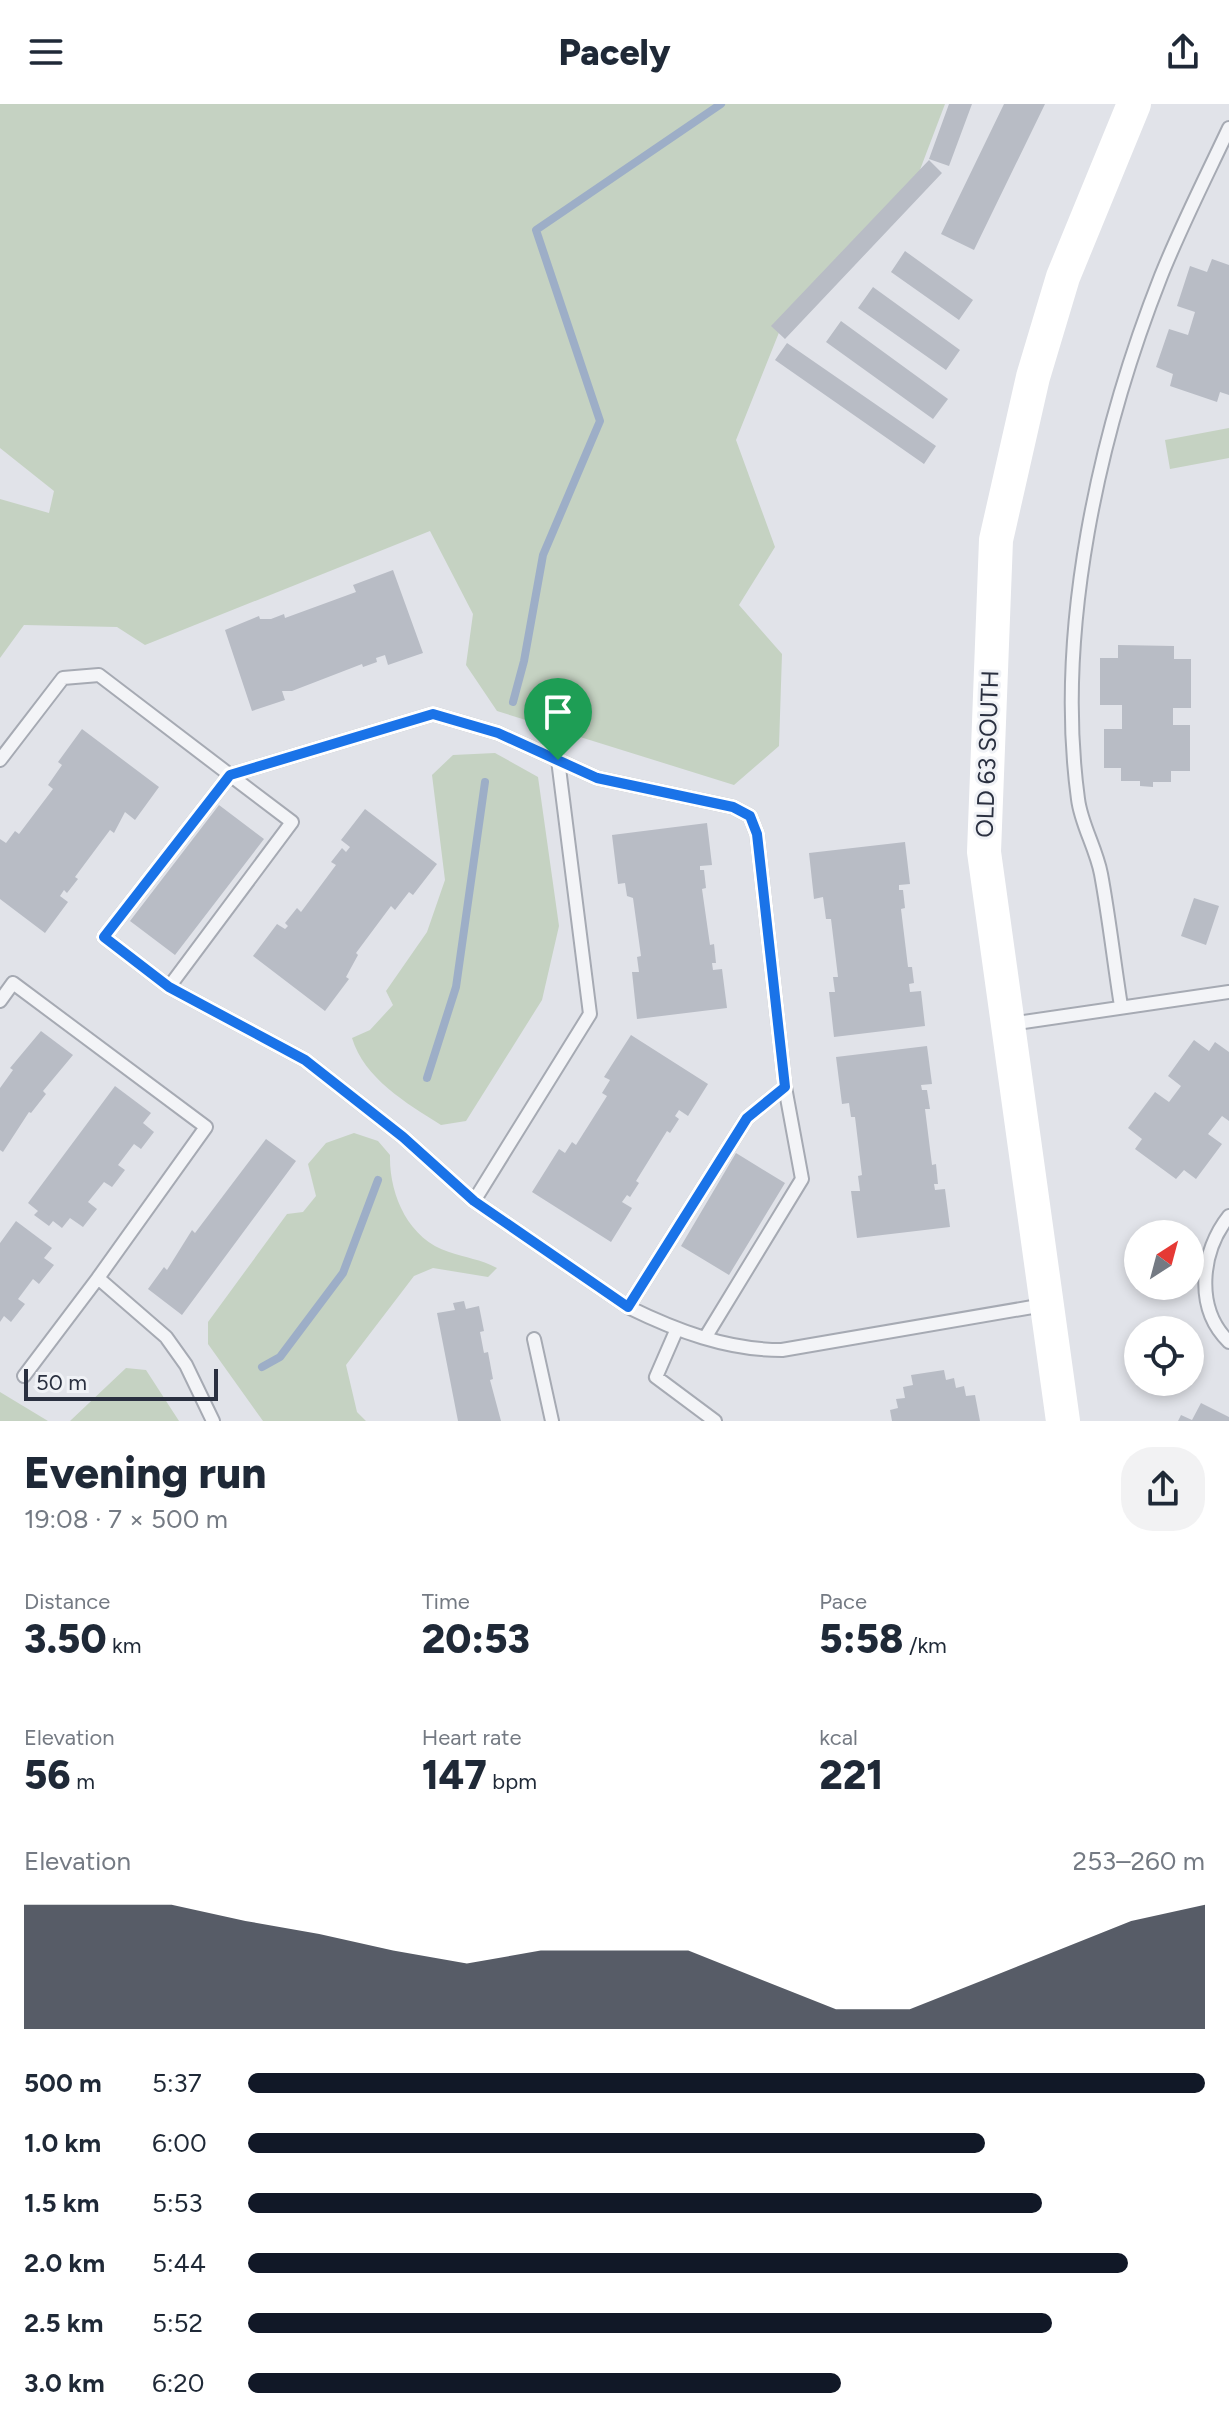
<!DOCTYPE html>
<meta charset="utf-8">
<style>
:root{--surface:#fff;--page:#f2f2f3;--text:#1f2937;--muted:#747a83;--accent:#111827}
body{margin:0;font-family:Figtree,sans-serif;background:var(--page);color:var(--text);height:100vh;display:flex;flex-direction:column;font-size:30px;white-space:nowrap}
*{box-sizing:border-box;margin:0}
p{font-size:26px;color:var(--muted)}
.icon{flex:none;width:44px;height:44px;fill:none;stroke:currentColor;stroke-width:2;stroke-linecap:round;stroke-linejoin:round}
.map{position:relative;height:1317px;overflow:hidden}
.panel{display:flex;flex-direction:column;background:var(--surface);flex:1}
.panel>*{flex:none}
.needle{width:52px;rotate:36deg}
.fabs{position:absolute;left:1124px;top:1116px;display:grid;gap:16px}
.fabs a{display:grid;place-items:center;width:80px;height:80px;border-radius:50%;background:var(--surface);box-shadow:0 4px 12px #0003;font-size:40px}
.scale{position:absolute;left:24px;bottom:20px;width:194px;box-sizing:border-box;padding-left:8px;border:4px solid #2a3040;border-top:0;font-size:22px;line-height:28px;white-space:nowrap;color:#2a3040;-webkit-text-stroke:6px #f0f2f6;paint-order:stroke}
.pin{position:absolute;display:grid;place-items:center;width:68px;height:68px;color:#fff;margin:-82px -34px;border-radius:50% 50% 50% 0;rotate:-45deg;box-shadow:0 0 8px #0007}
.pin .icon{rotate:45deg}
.round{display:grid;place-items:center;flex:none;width:84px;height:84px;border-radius:32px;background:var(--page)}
.headline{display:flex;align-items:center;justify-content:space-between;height:136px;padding:0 24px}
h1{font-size:44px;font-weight:800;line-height:60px}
.stats{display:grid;grid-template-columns:repeat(3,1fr);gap:12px;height:136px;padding:8px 24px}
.stats div{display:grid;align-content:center}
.stats b{font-size:40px;font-weight:800}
.stats small{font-size:22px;font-weight:400}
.stats p{font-size:22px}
.chart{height:224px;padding:16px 24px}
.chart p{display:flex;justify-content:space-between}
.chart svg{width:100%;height:144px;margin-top:8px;fill:var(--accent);opacity:.7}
ul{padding:0 24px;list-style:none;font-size:26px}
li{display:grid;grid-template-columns:128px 96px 1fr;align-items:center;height:60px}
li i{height:20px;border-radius:10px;background:var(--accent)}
header{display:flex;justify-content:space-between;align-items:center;height:104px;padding:0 24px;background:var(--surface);font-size:36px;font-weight:800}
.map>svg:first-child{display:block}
</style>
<header><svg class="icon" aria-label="menu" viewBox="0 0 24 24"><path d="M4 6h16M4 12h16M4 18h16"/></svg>Pacely<svg class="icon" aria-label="share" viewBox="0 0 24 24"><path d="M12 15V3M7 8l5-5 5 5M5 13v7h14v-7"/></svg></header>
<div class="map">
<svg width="1229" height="1317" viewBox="0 0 1229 1317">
<rect width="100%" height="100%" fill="#e1e3e9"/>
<path fill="#c5d2c2" d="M0,0h945l-27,71 -138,155 -44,110 39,107 -36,58 43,49 -3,92 -45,39 -237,-74 -31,-46 7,-51 -43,-83 -285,114 -28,-18 -93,-2 -24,33v-159l49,14 5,-22 -54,-43z
M1229,324v30l-59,11 -5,-29z
M495,649l43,24 21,149 -17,74 -76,121 -25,4c-35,-22 -77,-47 -89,-87l18,-8 23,-25 -7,-14 41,-59 18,-52 -13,-105 21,-20z
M354,1029l24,8 12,14c-1,39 18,84 59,97 17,6 31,7 48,16l-9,9 -55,-9 -19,8 -68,89 11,47 9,9h-103l-55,-77v-22l79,-108 16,-2 13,-16 -8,-32 18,-21z
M126,1264l20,2 33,51h-109z
M0,1288l48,29h-48z"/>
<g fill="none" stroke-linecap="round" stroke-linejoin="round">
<path stroke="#9daec7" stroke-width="8" d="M513,598l11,-41 19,-106 57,-134 -64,-191 185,-126
M427,974l29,-91 29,-205
M262,1263l18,-10 63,-84 35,-93"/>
</g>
<path fill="#b8bcc5" d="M949,0h23l-23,62 -20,-7z
M1004,0h41l-71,146 -33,-16z
M929,56l13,13 -157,166 -14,-13z
M905,147l68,49 -14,20 -68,-48z
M1212,155l17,6v130l-9,-3 -3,10 -47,-16 3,-12 -17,-7 13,-38 19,6 7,-23 -18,-6 13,-40 17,6z
M873,183l87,63 -14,20 -88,-62z
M841,217l107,78 -15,20 -107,-77z
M787,239l149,103 -12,18 -149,-104z
M393,466l30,83 -35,12 -3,-10 -9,3 1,4 -14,5 -1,-3 -70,27h-10l3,9 -33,11 -27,-81 34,-14 1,3h11l13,-5 1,4 71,-26 -3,-7z
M1118,541l56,1v13h17v49h-18v17h17v46h-19v11h-18v5l-13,-1v-5h-19v-13h-17v-39h18v-24h-22v-47h18z
M82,625l77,58 -24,33 -10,-8 -11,21 -4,-3 -35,47 3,2 -11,14 -3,-3 -4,6 8,6 -23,31 -45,-34v-60l6,4 9,-12 4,3 34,-45 -5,-4 14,-20 -4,-3z
M219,701l45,34 -89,116 -45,-34z
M365,705l72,55 -24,31 -4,-3 -14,18 -4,-4 -35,47 2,2 -12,22 3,2 -24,32 -72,-55 24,-32 8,5 3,-3 -3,-3 12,-15 4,4 35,-47 -5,-3 11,-14 4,4 4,-5 -9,-7z
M707,719l5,42 -12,1v4h4l2,18 -4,1 8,56 4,-1 2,19h-4l1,7 9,-1 5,39 -90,11 -5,-47h7l-2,-15 4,-1 -8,-58 -6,-2 -2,-13 -7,1 -6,-49z
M905,738l5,42 -11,1v5h4l2,18 -4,1 7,58h4l2,16 -5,1 1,8 11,-1 4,35 -91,11 -5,-45h6l-2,-15h5l-7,-58h-5l-3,-22 -9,2 -5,-46z
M1194,794l25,8 -13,39 -25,-9z
M41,927l32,24 -30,36 3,3 -15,19 -2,-1 -26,40 -3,-2v-62l13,-18 -3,-2z
M631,931l77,49 -20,32 -9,-6 -4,6 4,3 -9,14 -3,-2 -31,50 3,2 -9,14 -3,-2 -5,7 10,6 -21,34 -79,-50 27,-43 6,4 7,-11 4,3 31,-49 -5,-3 8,-13 -6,-3z
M1194,936l15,11 6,-9 14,10v69l-7,-5 -14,18 14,10 -26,35 -12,-9 -8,9 -41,-30 7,-10 -14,-11 27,-36 14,10 12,-16 -13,-10z
M927,942l5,38 -11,1 1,5h5l3,19h-5l7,56 4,-1 2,20h-4l1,6 10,-1 5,38 -93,11 -6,-47h9l-2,-15 4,-1 -7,-58h-4l-2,-14 -7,1 -6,-47z
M115,982l36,27 -8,10 11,9 -13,17 -7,-5 -16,21 7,5 -13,17 -8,-5 -16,20 9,7 -14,18 -13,-9 -8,10 -9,-7 -4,5 -15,-11 4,-4 -10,-8z
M266,1035l30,22 -114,154 -34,-26 16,-22 3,3 25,-40 3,3z
M736,1049l49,30 -56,92 -48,-29z
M16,1117l36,27 -8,10 10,7 -15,19 -6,-5 -15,20 7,5 -14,18 -7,-6 -4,6v-79z
M464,1197l2,8 13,-3 5,25 -4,1 4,21 4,-1 5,27 -3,1 11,41h-43l-21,-108 18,-3 -2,-7z
M944,1266l2,10 8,-2 2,10 8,-2 2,10 9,-1 5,26h-88l-2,-11 8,-2 -2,-9 9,-1 -2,-11 10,-2 -2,-10z
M1201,1299l28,14v4h-51l3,-6 11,5z"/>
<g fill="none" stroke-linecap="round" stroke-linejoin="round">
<defs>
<path id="lane" d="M0,656l63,-82 36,-3 131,100 203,-61 65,19 99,45 136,29 17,9 7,18 28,253 17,92 -97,159
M558,656l32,254 -116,187 154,106
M169,883l123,-165 -62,-47 -126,162 65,50 136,73 98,77 71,64
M0,897l13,-18 193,144 -108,151 68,59 20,28 27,56
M1121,902c-7,-44 -12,-89 -20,-132 -5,-26 -20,-50 -23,-75 -23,-169 21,-366 83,-523 20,-50 45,-99 68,-148
M1010,920l219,-32
M785,983l-38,31 -119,189c49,24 99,43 154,43l262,-45
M1229,1112c-28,35 -35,92 0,126
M676,1227l-20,46 59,44
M534,1235l18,82
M24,1272l74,-98"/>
</defs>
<use href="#lane" stroke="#a6aab3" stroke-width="16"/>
<use href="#lane" stroke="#f3f4f7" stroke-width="12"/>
<path stroke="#fff" stroke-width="34" d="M1063,1317l-79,-569 12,-312 37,-163 30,-100 71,-173"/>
</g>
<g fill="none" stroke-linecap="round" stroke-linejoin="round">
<defs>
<path id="route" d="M433,610l65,19 99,45 136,29 17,9 7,18 28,253 -38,31 -119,189 -154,-106 -71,-64 -98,-77 -136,-73 -65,-50 126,-162z"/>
</defs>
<use href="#route" stroke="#fff" stroke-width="16"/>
<use href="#route" stroke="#1a73e8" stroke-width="10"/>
</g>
<g text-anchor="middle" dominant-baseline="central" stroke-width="6" stroke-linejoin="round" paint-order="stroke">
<g font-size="24" fill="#2a3040" stroke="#f0f2f6">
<text transform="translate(987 650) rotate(-88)">OLD 63 SOUTH</text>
</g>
</g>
</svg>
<div class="fabs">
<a><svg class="needle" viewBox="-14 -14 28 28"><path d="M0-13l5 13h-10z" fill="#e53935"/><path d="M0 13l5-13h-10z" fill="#747a83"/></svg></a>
<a><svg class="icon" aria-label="locate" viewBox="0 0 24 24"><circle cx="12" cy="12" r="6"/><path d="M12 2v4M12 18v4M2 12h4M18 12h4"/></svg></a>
</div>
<div class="scale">50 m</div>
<div class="pin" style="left:558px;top:656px;background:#1e9e55"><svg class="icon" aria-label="arrive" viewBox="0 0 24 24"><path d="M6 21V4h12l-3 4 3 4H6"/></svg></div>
</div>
<section class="panel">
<div class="headline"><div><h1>Evening run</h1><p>19:08 · 7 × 500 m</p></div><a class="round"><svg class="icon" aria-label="share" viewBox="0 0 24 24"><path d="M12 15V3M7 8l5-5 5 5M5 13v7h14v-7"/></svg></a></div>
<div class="stats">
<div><p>Distance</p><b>3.50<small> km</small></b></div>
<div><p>Time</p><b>20:53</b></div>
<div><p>Pace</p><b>5:58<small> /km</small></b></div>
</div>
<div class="stats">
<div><p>Elevation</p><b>56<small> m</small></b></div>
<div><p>Heart rate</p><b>147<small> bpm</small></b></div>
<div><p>kcal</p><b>221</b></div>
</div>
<div class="chart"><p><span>Elevation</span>253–260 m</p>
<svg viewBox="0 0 160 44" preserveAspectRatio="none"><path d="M0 44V6L10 6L20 6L30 11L40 15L50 20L60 24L70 20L80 20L90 20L100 29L110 38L120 38L130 29L140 20L150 11L160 6V44z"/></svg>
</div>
<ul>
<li><b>500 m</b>5:37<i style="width:100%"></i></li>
<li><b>1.0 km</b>6:00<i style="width:77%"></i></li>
<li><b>1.5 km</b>5:53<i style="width:83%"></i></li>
<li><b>2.0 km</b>5:44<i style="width:92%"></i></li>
<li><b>2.5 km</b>5:52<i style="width:84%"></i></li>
<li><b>3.0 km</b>6:20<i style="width:62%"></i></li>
</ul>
</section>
